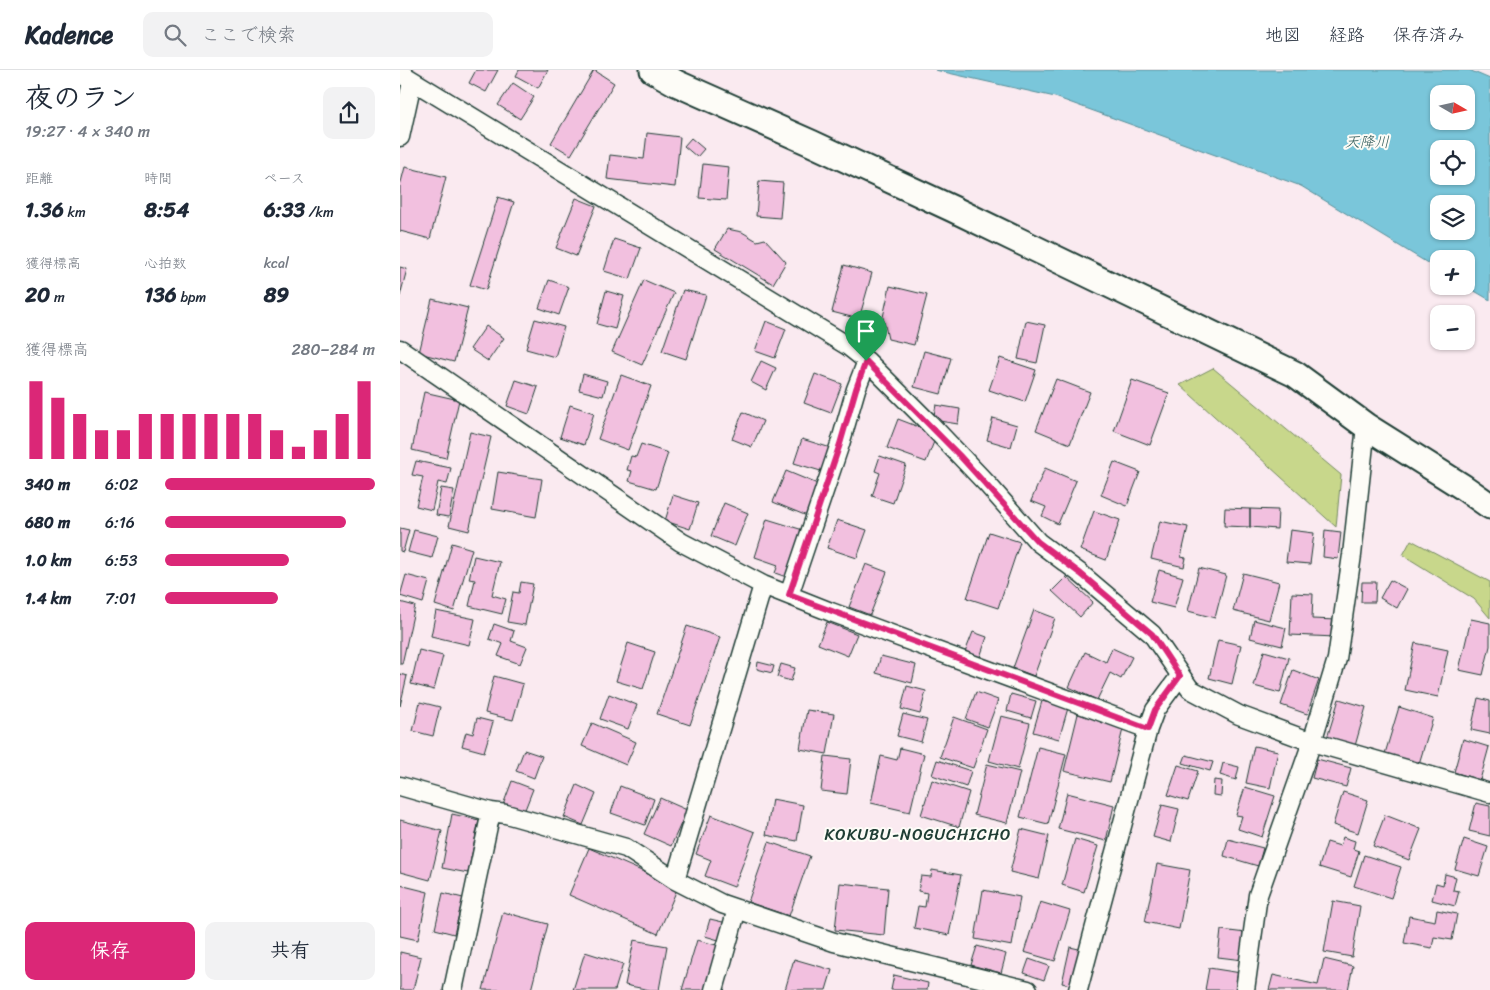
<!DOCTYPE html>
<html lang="ja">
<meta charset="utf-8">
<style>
:root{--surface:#fff;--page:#f2f2f3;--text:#1f2937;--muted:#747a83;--line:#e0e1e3;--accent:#db2777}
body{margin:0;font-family:Sriracha,"Klee One",sans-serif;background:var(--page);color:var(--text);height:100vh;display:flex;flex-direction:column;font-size:19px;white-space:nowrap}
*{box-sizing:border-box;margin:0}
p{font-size:16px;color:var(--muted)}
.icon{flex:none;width:28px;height:28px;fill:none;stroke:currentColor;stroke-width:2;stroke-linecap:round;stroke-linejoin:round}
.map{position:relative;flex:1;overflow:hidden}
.drawer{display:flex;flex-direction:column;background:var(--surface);width:400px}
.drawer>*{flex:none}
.needle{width:32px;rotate:99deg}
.fabs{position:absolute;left:1030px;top:15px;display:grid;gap:10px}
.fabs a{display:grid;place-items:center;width:45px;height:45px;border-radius:10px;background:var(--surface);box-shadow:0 1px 4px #0004;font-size:25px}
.pin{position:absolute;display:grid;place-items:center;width:42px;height:42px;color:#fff;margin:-51px -21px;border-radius:50% 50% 50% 0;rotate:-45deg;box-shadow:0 0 5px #0007}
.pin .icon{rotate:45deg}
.round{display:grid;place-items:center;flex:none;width:52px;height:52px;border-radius:10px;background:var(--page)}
.headline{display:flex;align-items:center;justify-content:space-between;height:85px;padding:0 25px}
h1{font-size:28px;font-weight:700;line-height:38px}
.figures{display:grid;grid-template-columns:repeat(3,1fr);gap:8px;height:85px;padding:5px 25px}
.figures div{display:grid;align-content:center}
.figures b{font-size:21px;font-weight:700}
.figures small{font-size:14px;font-weight:400}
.figures p{font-size:14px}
.chart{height:140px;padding:10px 25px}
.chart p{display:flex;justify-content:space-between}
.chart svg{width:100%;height:90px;margin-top:5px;stroke:var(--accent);stroke-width:6}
.action{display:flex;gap:10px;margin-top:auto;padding:10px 25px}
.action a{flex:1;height:58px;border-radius:10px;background:var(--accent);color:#fff;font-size:20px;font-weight:700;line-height:58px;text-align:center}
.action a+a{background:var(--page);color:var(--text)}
ul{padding:0 25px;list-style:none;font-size:16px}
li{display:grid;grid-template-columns:80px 60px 1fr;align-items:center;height:38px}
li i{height:12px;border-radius:6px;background:var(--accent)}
header{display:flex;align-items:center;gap:30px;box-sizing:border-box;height:70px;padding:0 25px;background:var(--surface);border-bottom:1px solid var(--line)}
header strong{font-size:24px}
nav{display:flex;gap:28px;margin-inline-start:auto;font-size:18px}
.search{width:350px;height:45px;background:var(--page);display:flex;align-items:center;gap:12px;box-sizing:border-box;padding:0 18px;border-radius:10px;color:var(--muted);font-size:19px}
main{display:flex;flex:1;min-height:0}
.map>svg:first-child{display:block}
</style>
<header>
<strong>Kadence</strong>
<div class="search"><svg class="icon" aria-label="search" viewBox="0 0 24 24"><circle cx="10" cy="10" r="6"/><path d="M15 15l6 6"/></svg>ここで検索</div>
<nav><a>地図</a><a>経路</a><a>保存済み</a></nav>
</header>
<main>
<section class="drawer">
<div class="headline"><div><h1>夜のラン</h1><p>19:27 · 4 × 340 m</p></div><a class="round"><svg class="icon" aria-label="share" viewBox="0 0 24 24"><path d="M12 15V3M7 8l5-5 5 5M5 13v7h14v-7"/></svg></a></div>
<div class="figures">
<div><p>距離</p><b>1.36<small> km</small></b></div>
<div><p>時間</p><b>8:54</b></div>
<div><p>ペース</p><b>6:33<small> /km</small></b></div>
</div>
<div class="figures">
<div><p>獲得標高</p><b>20<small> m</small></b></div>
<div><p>心拍数</p><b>136<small> bpm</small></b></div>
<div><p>kcal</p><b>89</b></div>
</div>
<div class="chart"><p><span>獲得標高</span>280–284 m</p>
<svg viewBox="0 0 160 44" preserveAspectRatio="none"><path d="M5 44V6M15 44V14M25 44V22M35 44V30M45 44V30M55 44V22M65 44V22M75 44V22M85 44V22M95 44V22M105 44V22M115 44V30M125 44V38M135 44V30M145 44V22M155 44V6"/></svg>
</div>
<ul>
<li><b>340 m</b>6:02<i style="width:100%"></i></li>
<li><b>680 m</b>6:16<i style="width:86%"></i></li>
<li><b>1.0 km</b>6:53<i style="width:59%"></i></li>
<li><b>1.4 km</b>7:01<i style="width:54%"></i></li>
</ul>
<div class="action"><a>保存</a><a>共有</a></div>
</section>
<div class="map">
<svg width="1090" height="920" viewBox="0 0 1090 920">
<rect width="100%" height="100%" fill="#faeaf0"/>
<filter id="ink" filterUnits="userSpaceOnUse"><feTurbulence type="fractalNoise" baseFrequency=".02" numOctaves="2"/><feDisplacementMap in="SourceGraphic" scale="10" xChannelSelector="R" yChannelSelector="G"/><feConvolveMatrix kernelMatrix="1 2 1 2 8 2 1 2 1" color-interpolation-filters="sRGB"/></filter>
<g filter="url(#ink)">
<path fill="#c8d78b" stroke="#748a60" d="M813,298l128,107 -5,52 -156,-142z
M1011,470l79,42v36l-16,-19 -71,-44z"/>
<path fill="#7ac6da" stroke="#568f98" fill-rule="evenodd" d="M535,0h534l21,9v221l-24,-14v-27h-27v11l-138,-84 -246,-89zM1039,24h27v27h-27zM1039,79h27v27h-27zM1039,134h27v27h-27z"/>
<path fill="#f2c0df" stroke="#1f3d34" d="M76,0h22l-12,22 -17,-9z
M119,0h29l-10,18 -22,-12z
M194,0l20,13 -43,72 -20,-12z
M113,13l21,14 -14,22 -22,-14z
M247,63l33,4 -5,50 -68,-8 3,-24 34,4z
M291,68l13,11 -7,8 -13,-11z
M303,94l26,3 -3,33 -27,-2z
M5,97l41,10 -16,62 -30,-8v-45z
M359,111l24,2 -3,35 -24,-2z
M98,127l16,5 -28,88 -16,-5z
M176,128l20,8 -20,50 -20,-8z
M327,159l15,3 15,9 8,-2 21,23 -13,22 -58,-35z
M214,169l27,9 -11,31 -26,-8z
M444,195l28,8 -13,46 -27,-7z
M0,197l7,2 -7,27z
M149,210l20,7 -10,28 -20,-7z
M244,210l30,13 -32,72 -30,-13z
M490,216l37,9 -13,50 -26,-6 -5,-22z
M283,220l23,5 -20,64 -24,-8z
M206,221l18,5 -9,33 -18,-5z
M32,229l36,9 -14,54 -35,-9z
M135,249l29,8 -9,30 -29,-8z
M366,251l20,8 -11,29 -20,-7z
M626,251l19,4 -8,38 -19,-4z
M86,256l18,12 -16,23 -18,-12z
M524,281l27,7 -10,36 -27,-7z
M600,288l36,12 -11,32 -36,-12z
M361,291l15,7 -10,22 -15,-8z
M183,304l24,7 -4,15 -24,-6z
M415,304l27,10 -11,29 -27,-10z
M221,305l30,11 -23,64 -30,-11z
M656,309l34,13 -20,52 -34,-14z
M116,310l22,7 -9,27 -22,-8z
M732,310l37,13 -19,52 -36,-14z
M24,322l35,8 -13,58 -34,-8z
M170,335l24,8 -10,32 -24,-8z
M536,335l24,4 -2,15 -25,-4z
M343,342l20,9 -11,26 -20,-8z
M593,348l24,7 -6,22 -24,-7z
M498,349l39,15 -11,28 -39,-14z
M70,362l21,5 -22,94 -20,-5z
M402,369l29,9 -7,24 -30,-9z
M241,374l27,9 -12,36 -27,-8 3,-10 -5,-1 4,-14 5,1z
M480,386l26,9 -13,38 -21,-7 8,-23 -5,-2z
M16,391l35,7 -4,16 -9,-2 -6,28 -16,-4 7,-29 -11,-2z
M714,392l26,10 -13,34 -26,-11z
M645,398l31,13 -18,43 -16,-8 4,-9 -15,-6z
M386,401l34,14 -13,31 -34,-14z
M98,402l44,7 -6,38 -44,-8z
M41,418l13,2 -5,27 -13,-2z
M273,425l25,8 -8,26 -25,-8z
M324,433l24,10 -13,33 -24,-10z
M825,438l25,1v18l-26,-1z
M850,439l28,1 -1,19 -27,-2z
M694,441l26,9 -14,40 -26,-10z
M367,449l36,11 -14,48 -14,-5 3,-8 -23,-8z
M437,450l30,10 -10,28 -30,-10z
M760,451l28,6 -7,30 5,1 -2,9 -33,-8z
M0,458l9,2 -6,22 -3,-1z
M14,460l24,6 -6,22 -24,-6z
M890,460l24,3 -4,31 -24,-2z
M925,460l16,2 -3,27 -15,-2z
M589,462l31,10 -22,66 -31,-10z
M52,473l20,6 -18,62 -19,-6z
M74,486l26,6 -8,33 14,4 -4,15 -33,-8 6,-26 -6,-1z
M466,494l21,8 -17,43 -21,-8z
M799,498l27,7 -11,43 -27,-7z
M759,500l24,7 -9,31 -24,-6z
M843,503l36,9 -10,38 -36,-9z
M6,505l23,6 -6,22 -23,-7z
M666,507l27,25 -13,15 -28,-26z
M990,510l17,9 -10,19 -17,-10z
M121,512l12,2 -8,41 -18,-3 6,-30 6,1z
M962,512h14l-1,20h-14z
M892,523l21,1 -1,25 24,1v17l-46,-2z
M0,532l15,4 -13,58h-2z
M634,540l21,8 -21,58 -21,-8z
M36,541l39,8 -6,26 -38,-9z
M1071,549l19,4v23l-7,29 -24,-5z
M854,550l32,8 -4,18 -32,-8z
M427,552l30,12 -9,22 -30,-12z
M94,554l20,7 -3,10 16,6 -7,17 -22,-8 5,-12 -14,-5z
M287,556l33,11 -30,88 -33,-11z
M573,562l14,5 -8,23 -15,-5z
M818,570l23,5 -9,39 -23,-6z
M228,573l27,9 -12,37 -27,-8z
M1015,573l33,7 -10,47 -33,-7z
M712,578l20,9 -11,22 -11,-6 -13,27 -28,-13 16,-35 21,10z
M19,580l24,6 -9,34 -23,-6z
M864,581l25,7 -9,35 -26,-7z
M481,586l35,9 -4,18 -36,-10z
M358,592l16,4 -2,7 -15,-4z
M381,594l14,4 -4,13 -14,-4z
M893,600l26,10 -12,34 -26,-9z
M0,604l7,2 -7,30z
M94,606l29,8 -10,36 -28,-7z
M507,616l19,5 -6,23 -19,-5z
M576,622l22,8 -10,27 -22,-8z
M209,624l28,11 -9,24 -28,-10z
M611,624l25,7 -5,17 -24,-7z
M1078,628l12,3v33l-19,-4z
M939,629l27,8 -11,39 -28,-8z
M642,631l26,7 -9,31 -26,-7z
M20,632l20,5 -7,29 -20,-5z
M999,637l34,11 -15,49 -34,-10z
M407,640l27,4 -7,40 -27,-5z
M503,644l24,6 -6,22 -24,-6z
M678,644l46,11 -14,57 -46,-11z
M601,646l29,7 -12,46 -29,-8z
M554,647l33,12 -14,39 -33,-11z
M77,648l16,4 -9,30 -22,-6 4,-14 7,2z
M192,653l44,19 -10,23 -44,-19z
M1063,669l26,8 -9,33 -26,-8z
M854,676l24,5 -8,37 -24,-5z
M638,677l28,7 -18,70 -28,-7z
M500,678l24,6 -14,58 -39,-9 10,-47 16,4z
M124,680l18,6 -8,22 -18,-7z
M786,685l27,7 -3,9 -27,-8z
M425,686l26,3 -4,35 -26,-3z
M917,689l34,9 -5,19 -34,-9z
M537,690l34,11 -5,16 -34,-12z
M823,693l16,4 -3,13 -16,-5z
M587,694l33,8 -13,51 -33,-8z
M778,695l20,6 -10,30 -20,-6z
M532,710l37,12 -10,35 -38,-12z
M814,710l8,1 -1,15 -8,-1z
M112,711l21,8 -9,23 -21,-7z
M177,715l19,9 -13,31 -19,-8z
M220,716l34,13 -9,26 -34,-12z
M845,717l30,9 -13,41 -24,-8 4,-13 -6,-1z
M943,722l25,8 -10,33 -25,-8z
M667,723l47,12 -8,36 -48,-12z
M260,728l27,12 -16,36 -27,-12z
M372,729l31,6 -6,36 -31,-6z
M1076,733l14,3v30l-21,-5z
M762,735l17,4 -8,33 -18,-5z
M52,744l27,6 -11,53 -26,-5z
M311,745l44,17 -21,55 -29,-11 6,-16 -15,-6z
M985,745l36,14 -12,31 -36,-14z
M0,750l42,11 -12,49 -30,-8z
M621,759l28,7 -10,43 -29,-7z
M943,767l12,4 -2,8 6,2 -8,26 -32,-10 8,-25 13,4z
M675,769l23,7 -14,46 -22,-7z
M828,769l35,9 -5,18 -34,-10z
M1064,769l24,8 -9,29 -24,-7z
M369,772l41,14 -21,60 -41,-14z
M189,778l89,39 -20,47 -89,-39z
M964,785l37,12 -10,31 -37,-12z
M757,794l33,6 -11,59 -34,-7z
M532,800l29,5 -12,60 -35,-7 4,-22 7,1 2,-14 -9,-2 3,-15 10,1z
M1045,804l11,3 -3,13 6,1 -4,15 -23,-6 4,-17 7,2z
M440,813l48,5 -4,47 -49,-5z
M0,815l28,7 -10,48 -18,-4z
M583,820l37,7 -8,49 -37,-7z
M43,823l20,5 -9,36 -19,-5z
M933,831l27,5 -8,51 -28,-5z
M640,832l30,9 -15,50 -31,-9z
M1037,840l20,4 -5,26 -18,-3 -2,11 -28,-5 5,-27 26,5z
M103,842l45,12 -17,66h-48z
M310,849l17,4 -5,18 -17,-5z
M821,860l25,3 -3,27 -25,-3z
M234,870l33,6 -8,44h-9l-25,-5z
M297,870l23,6 -13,44h-25z
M577,876l29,8 -5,19 -30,-8z
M670,877l13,3 -9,36 -12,-3z
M0,882l21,5 -8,33h-13z
M185,882l38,12 -8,26h-42z
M394,889l38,11 -6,20h-41z
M629,889l20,7 -5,14 -20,-7z
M924,889l29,7 -5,24h-79l4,-15 45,10z
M809,898l32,5 -2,17h-34z
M494,905l34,8 -1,7h-36z"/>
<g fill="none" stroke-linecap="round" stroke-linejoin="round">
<defs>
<path id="street" d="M0,3l448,273 19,15 63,63 58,61 50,57 43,32 71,60 38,55 49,26 73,27 178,51
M0,67l12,-55
M0,279l281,193 82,43 68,27 317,117
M389,525l51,-151 16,-55 11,-28
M0,716l91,26 15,2 120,34 49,32 47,24 112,38 194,48
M275,810l88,-295
M53,920l38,-178
M314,920l23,-81
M678,920l70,-261 7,-19 25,-34
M845,920l13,-95 54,-153 25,-83 15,-104 14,-129"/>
<path id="secondary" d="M253,0l23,13 135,60 142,66 342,165 71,52 97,61 27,19"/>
</defs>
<use href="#street" stroke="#1f3d34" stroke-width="21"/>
<use href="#secondary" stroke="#1f3d34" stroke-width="29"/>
<use href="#street" stroke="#fdfcf7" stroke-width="18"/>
<use href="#secondary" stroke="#fdfcf7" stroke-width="25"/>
</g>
</g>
<g fill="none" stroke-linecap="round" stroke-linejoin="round" filter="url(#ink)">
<defs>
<path id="route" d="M466,291l93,94 79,87 43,32 71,60 28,42 -25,34 -7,19 -359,-134 51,-151 16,-55z"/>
</defs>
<use href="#route" stroke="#fff" stroke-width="10"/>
<use href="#route" stroke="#db2777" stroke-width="6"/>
</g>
<g text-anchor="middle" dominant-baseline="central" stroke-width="4" stroke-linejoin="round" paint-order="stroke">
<g font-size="15" font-style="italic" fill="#365f5e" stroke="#fdfcf7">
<text x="967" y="72">天降川</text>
</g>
<g font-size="16" letter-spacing="1" fill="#1f3d34" stroke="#fdfcf7">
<text x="518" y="764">KOKUBU-NOGUCHICHO</text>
</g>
</g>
</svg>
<div class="fabs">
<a><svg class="needle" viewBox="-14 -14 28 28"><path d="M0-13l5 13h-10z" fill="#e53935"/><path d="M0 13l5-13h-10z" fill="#747a83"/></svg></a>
<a><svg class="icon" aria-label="locate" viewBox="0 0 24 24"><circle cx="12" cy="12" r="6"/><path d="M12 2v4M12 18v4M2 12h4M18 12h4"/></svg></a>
<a><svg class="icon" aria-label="layers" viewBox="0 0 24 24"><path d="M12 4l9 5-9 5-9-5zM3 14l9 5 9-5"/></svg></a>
<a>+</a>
<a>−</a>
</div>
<div class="pin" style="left:466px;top:291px;background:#1e9e55"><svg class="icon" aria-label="arrive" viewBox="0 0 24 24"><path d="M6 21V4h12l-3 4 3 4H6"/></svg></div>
</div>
</main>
